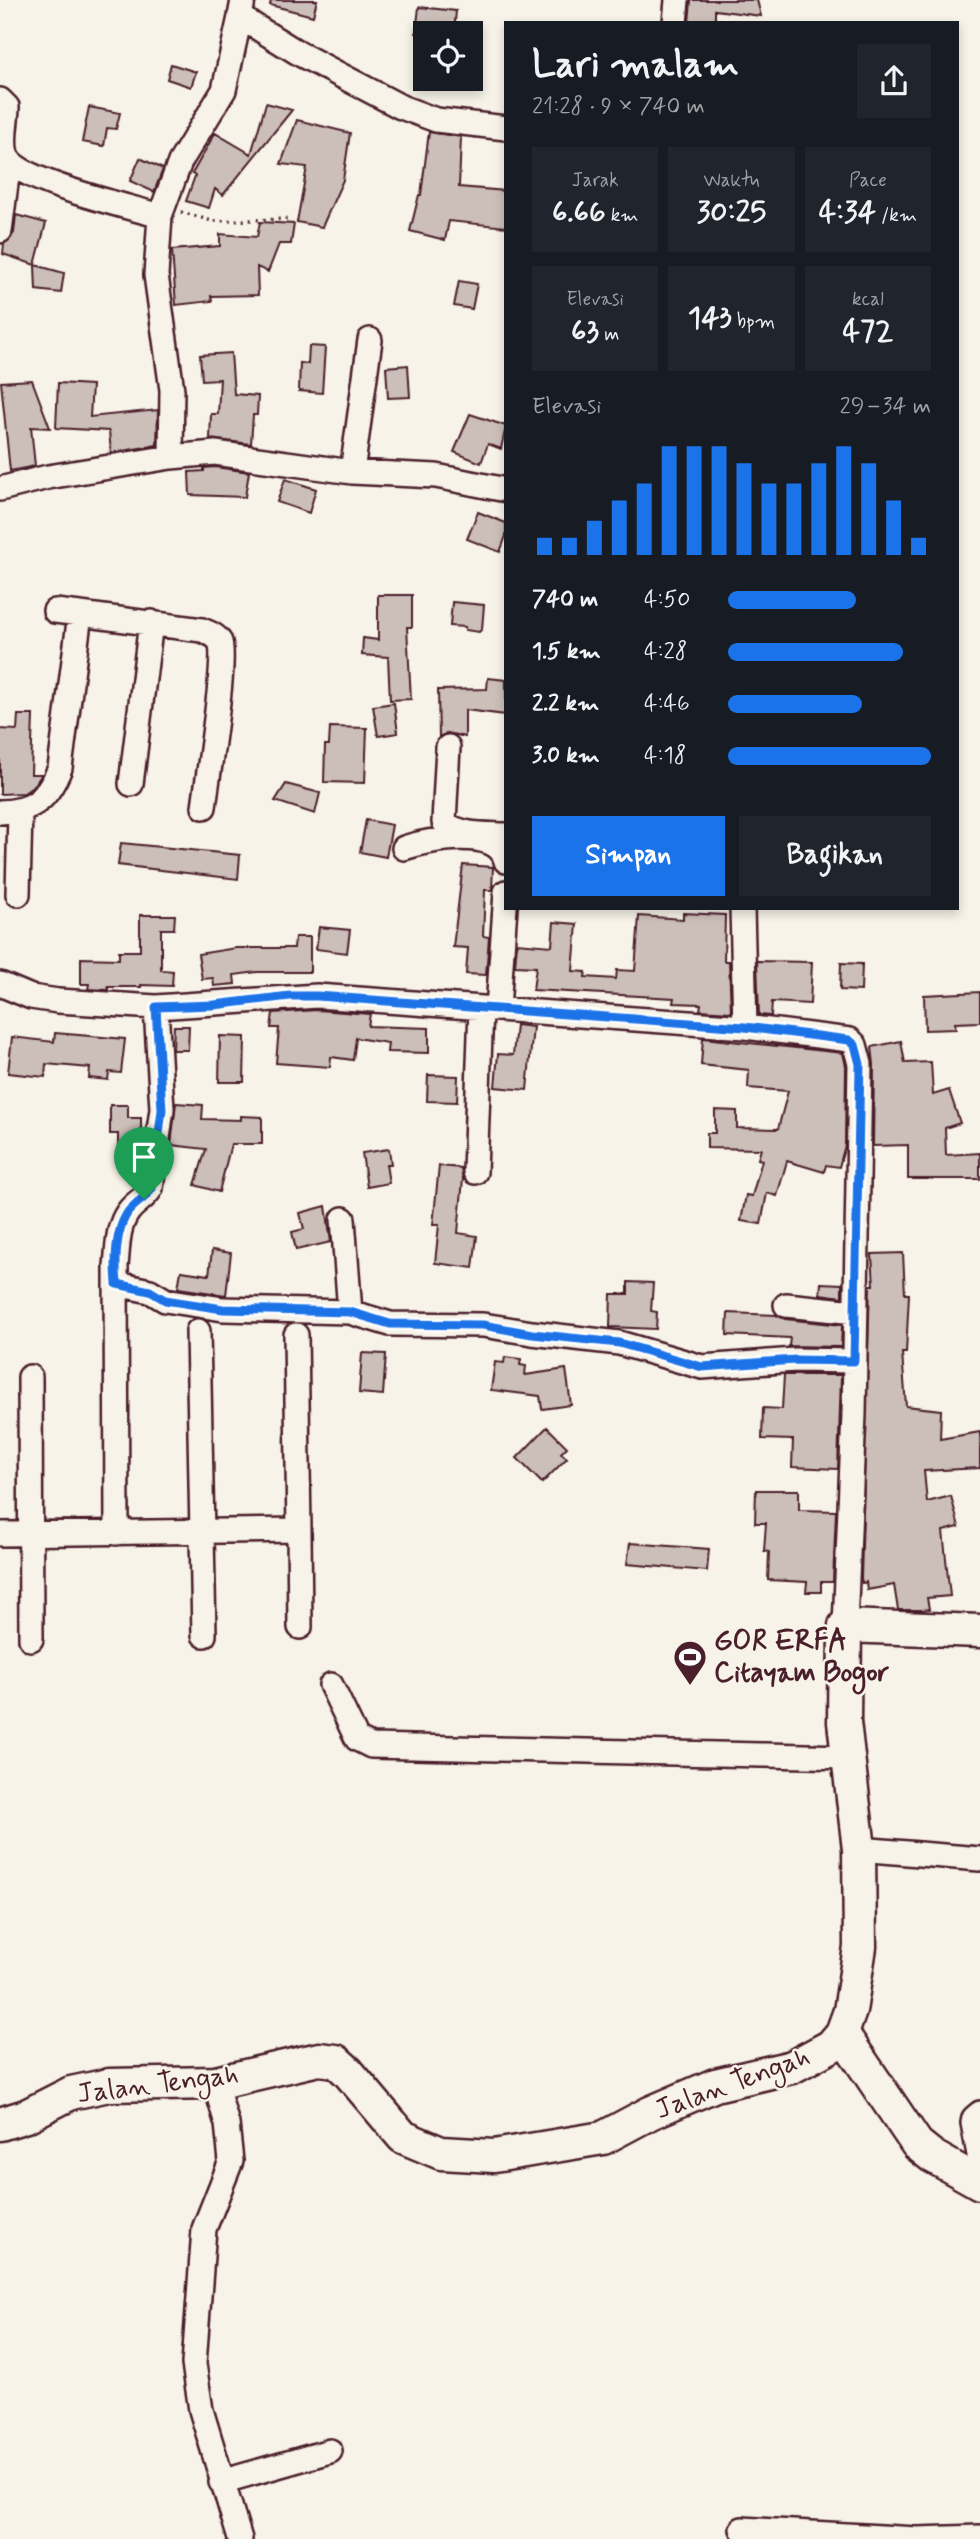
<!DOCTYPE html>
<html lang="id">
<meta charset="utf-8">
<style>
:root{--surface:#171b24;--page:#20242c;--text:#f1f3f6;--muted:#9ea1a6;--accent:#1a73e8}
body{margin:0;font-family:Mynerve,sans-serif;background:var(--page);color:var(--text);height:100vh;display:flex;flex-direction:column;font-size:26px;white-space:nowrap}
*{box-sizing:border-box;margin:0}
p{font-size:23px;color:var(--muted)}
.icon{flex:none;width:38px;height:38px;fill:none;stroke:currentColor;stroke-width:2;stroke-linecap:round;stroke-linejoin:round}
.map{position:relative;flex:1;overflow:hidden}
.panel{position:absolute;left:504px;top:21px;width:455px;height:889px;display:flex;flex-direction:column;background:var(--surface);border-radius:0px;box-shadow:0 4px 10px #0003}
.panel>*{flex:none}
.tools{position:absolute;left:413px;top:21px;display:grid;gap:14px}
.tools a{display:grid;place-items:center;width:70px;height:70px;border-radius:0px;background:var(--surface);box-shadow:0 4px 10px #0003;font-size:35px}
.pin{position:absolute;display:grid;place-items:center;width:60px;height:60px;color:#fff;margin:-72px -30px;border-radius:50% 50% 50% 0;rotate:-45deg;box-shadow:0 0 7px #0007}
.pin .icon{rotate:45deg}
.round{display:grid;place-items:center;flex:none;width:74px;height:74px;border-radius:0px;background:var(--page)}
.headline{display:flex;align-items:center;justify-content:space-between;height:119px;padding:0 28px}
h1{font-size:38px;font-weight:700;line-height:52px}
.metrics{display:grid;grid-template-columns:repeat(3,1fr);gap:10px;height:119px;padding:7px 28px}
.metrics div{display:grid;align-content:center;border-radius:0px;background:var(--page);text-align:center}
.metrics b{font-size:30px;font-weight:700}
.metrics small{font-size:19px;font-weight:400}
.metrics p{font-size:19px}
.chart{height:196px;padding:14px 28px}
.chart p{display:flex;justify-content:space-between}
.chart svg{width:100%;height:126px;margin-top:7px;stroke:var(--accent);stroke-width:6}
.action{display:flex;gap:14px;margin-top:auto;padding:14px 28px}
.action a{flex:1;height:80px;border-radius:0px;background:var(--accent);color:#fff;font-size:28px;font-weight:700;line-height:80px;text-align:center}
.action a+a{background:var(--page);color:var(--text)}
ul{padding:0 28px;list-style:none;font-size:23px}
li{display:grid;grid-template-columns:112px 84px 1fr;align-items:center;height:52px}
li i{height:18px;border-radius:9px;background:var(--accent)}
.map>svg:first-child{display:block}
</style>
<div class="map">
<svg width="980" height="2539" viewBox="0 0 980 2539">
<rect width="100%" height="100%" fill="#f7f3e8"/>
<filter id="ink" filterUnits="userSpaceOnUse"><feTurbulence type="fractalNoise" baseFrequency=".0143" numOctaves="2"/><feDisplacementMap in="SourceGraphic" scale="14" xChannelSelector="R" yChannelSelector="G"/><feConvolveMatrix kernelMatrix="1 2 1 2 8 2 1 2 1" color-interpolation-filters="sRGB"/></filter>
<g filter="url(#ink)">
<path fill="#ccbfb9" stroke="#4a1f2b" stroke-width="2" d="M271,0h46l-4,16 -43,-11z
M691,0h66l4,16 -46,-6v13h-26z
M419,7l37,4 -2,22h-38z
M171,64l25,8 -5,15 -24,-8z
M266,103l26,7 -69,85 -8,-6 -6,19 -23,-7 9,-25 -3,-2 23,-41 36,21z
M89,107l31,6 -4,16 -9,-1 -3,18 -22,-4z
M297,120l53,13 -7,47 -21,47 -25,-5 10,-55 -26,-3z
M429,132l32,5 -2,50 47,4v36l-57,-6 -4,19 -35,-9 9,-36h2z
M140,158l23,11 -9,23 -24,-11z
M16,215l30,8 -11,42 -32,-11 1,-10 10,-11z
M260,222l34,2 -3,20h-12l-11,28 -11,-5 1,28 -47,1 1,5 -36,4 -4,-55 48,-4v-12l37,3z
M35,265l29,8 -3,20 -25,-3z
M459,281l18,3 -5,25 -18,-3z
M309,346l16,1 -3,46 -23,-2 1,-28 8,1z
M231,353l3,41 24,2 -1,19h-4l-2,29 -41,-5 1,-25h7l2,-35 -18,1 -2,-25z
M408,365l2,32 -22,1 -2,-31z
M32,380l18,48 -19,-1 4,39 -25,5 -9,-89z
M58,383l34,2 -2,32 68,-7 -1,35 -46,8 -2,-22 -53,-3z
M470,414l36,12 -5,23 -13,-5 -7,19 -27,-11z
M215,467l34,5 -4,25 -55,-2 -1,-23 15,-1v-3z
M285,479l31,10 -7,24 -32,-11z
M478,512l28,11v13l-6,16 -33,-13z
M378,595h34v32h-5l4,72 -21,1 -2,-43 -26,-2 1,-17 15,2z
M452,602l32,3 -2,24 -3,3 -14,-2v-3l-15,-1z
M488,678l18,2v35l-41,-5v27l-17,-4 -9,4 -1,-47 49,-1z
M394,703l4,30 -20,3 -5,-30z
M18,715h15l-2,59h11l-8,12 -10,7 -24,1v-65l17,1z
M330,727l37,1 -2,55 -41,-1 1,-37h4z
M286,784l34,9 -5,21 -40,-13z
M366,820l26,5 -6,32 -26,-5z
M121,843l119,12 -2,24 -120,-14z
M463,865l30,2 -1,23h-7l-2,46 6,1 -3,38 -20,-1 2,-26 -15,-1z
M683,913l42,2 -1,46h5l2,51 -31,-2 1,-6 -28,-1 1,-5 -141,-8 3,-23 -21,-1 2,-23 35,3 2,-24 23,2 -4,47 13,1 -1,5 31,2 1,-9 18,1 4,-55 44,3z
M140,915h35l-1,14h-13v41l12,1 -1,15 -31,-1v2h-33v3l-20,-1 1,-5h-8v-26l38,1v-8h21z
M319,927l31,3 -3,23 -31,-4z
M295,937h15v35h-53l-23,3 1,9 -21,2 -1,-8 -11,1 -4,-25 38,-6h58z
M757,961l55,1 -2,42 -38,-2 -1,14 -12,-1z
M841,963l21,1 -1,27 -21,-1z
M980,992v30l-25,1 1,6 -31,1 -1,-35z
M317,1010l53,4 -2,12 61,2v25l-42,-1 1,-9 -32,-5 -3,22 -22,-3 -1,10 -54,-4 3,-35h-8l2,-15z
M516,1025l17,2 -6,63 -32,-3 3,-33 15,1z
M174,1026h15l-1,24h-15z
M55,1033l70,6 -4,34 -12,-1 -1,8 -19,-2 1,-10 -44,-4 -1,13 -37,-4 4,-36 42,5z
M220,1036l25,1 -1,45h-25z
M703,1038l140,15 3,13 -1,79 -6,22 -13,-2 -2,7 -37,-11 -10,35 -10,-3 -6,31 -20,-3 5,-26 6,1 10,-36 -4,-1 3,-10 -54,-1v-15h8v-23l22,1v17l41,1 10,-38 -40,-3 1,-18 -48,-5z
M901,1041l4,22 26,-1 2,33 16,-5 11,33 -15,5 1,27 34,-2v26h-72v-34l-35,1 1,-82 -2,-17z
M428,1075l30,1 -1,26 -30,-1z
M176,1103l27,2 -1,14 39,1v-4l21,1v27h-31l-12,48 -24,-7 11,-36 -35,-4z
M110,1105h18v13h13v38h-23v-22h-8z
M389,1149l2,15h-5l3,19 -22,4 -5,-34z
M439,1166l22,2 2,11 -5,54 19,3 -4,32 -38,-5 4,-38h-6z
M326,1206l5,36 -35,8 -4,-18 12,-3 -4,-16z
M212,1250l19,3 -5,42 -48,-7 3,-17 28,4z
M903,1253l2,41h4l-3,59h-4l4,53 35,4 -1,29 40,-7v36l-56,3 3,31 24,-6 8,31 -16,4 7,65 -23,2 2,11 -7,1h-24l-4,-25 -27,5 -1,-8 -4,1 -1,-5 9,-293h4l-2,-31z
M628,1282l25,1 -2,28 6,1 -1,17 -46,-2 1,-33h17z
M821,1283l21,1v13l-22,-3z
M728,1313l48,2 9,4 57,6 -1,22 -52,-1 1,-8 -63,-3z
M362,1353l24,1 -3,41 -24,-2z
M505,1357l16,2 -1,6 6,1 -1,9 41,-6 5,36 -29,4 -2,-13 -49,-6 4,-28 9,1z
M784,1375h57l-3,94 -46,-2 1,-27 -31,-1 1,-31 19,1z
M547,1427l20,20 -6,6 6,5 -25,25 -25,-25z
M756,1490h43v20l37,1 -3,71h-12v10h-15l1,-10 -39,-2 1,-28 -5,-1 2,-28h-11z
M630,1543l79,6 -2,22 -80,-7z"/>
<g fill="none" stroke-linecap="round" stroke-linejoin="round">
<defs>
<path id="street" d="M243,0l-3,17 60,37 101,53 35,13 70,8
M675,23l2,-23
M0,100l7,7c0,15 -7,41 2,53 17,23 121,47 151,56
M0,231l9,-71
M171,457l1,-67 -16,-115 4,-59 20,-54 44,-72 16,-73
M352,472l18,-132
M0,489l48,-12 123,-20 44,-4 137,19 84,4 70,14
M80,614l122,16c7,3 14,5 18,12 7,16 -13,140 -16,165
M448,747l-4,75c14,14 43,12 62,13
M131,784l20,-162
M0,812c34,-1 47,-13 60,-44l20,-154 -25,-3
M404,848c23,-8 95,-22 102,13
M18,894l2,-83
M742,908l3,119
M0,984l31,13 27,4 98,6 161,-11 428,31 105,13 5,5 5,19 -6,350 -9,212
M498,1009l8,-117
M475,1172l6,-164
M343,1219l7,93
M117,1284l33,7 15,9 58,9 127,3 40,12 93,1 49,8 87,10 83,24 93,-7 59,1
M786,1305l69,7
M198,1331l6,304
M30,1377l1,262
M299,1530l1,97
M117,1533l-1,-267c2,-18 1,-39 12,-54 7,-10 17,-13 23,-24l11,-79 -6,-102
M0,1534l299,-4 -3,-195
M331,1685l26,54 14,7 477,11
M859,1849l121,10
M215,2083l12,41 4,37 -27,68 -10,135 7,46 39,129
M980,2113l-6,5 -1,5 7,37
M221,2482l109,-31
M742,2529l175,10 63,-2"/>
<path id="secondary" d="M842,2033l75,111 15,12 48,27
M0,2124l26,-8 45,-23 38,-8 106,-2 104,-24 17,2 12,11 55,65 38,16 53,3 109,-18 47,-25 65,-28 77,-18 39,-21 11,-13 8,-22 10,-64 -1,-98 -15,-127 1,-96 135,5"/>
</defs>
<use href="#street" stroke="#4a1f2b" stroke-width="28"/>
<use href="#secondary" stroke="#4a1f2b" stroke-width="37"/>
<path stroke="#4a1f2b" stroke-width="3.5" stroke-dasharray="2 5" stroke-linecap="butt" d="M181,212l31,9 78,-2"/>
<use href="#street" stroke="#f7f3e8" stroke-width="23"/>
<use href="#secondary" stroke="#f7f3e8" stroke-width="32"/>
</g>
</g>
<g fill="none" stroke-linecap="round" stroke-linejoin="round" filter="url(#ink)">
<defs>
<path id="route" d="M290,996h27l428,31 104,13 6,5 5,19 -6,297 -59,-1 -93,7 -83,-24 -87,-9 -49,-9 -93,-1 -40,-12 -127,-3 -58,-9 -15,-9 -33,-7c-2,-22 -2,-53 11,-72 7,-9 17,-13 24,-24l10,-78 -6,-103 58,-2z"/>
</defs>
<use href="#route" stroke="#fff" stroke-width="14"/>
<use href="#route" stroke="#1a73e8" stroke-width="9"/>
</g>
<defs>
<symbol id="stadium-pin" viewBox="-11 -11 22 30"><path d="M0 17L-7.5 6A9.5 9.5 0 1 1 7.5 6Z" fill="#4a1f2b" stroke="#f7f3e8"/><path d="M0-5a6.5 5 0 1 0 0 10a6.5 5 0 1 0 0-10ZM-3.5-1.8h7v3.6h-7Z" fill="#fff"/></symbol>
</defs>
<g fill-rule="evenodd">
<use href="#stadium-pin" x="671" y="1638" width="38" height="52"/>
</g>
<g text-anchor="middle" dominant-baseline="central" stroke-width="5" stroke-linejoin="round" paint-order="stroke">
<g font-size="28" font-weight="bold" fill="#4a1f2b" stroke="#f7f3e8" text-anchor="start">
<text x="714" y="1641">GOR ERFA<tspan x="714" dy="32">Citayam Bogor</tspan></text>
</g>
<g font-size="28" fill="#4a1f2b" stroke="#f7f3e8">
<text transform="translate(733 2084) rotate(-20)">Jalan Tengah</text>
<text transform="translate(158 2085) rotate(-7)">Jalan Tengah</text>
</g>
</g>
</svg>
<div class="tools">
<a><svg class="icon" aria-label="locate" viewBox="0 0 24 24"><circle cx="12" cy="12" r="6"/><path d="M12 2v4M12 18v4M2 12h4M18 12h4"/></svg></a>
</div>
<div class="pin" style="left:144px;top:1199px;background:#1e9e55"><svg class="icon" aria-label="arrive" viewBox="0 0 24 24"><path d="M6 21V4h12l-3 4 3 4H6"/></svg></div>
<section class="panel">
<div class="headline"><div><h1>Lari malam</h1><p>21:28 · 9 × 740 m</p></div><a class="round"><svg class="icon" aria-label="share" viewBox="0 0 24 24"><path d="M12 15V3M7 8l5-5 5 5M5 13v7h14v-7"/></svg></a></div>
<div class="metrics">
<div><p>Jarak</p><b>6.66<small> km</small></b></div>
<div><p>Waktu</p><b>30:25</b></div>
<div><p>Pace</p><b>4:34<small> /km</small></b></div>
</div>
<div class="metrics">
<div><p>Elevasi</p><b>63<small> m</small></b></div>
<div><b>143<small> bpm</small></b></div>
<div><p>kcal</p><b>472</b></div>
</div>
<div class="chart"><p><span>Elevasi</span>29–34 m</p>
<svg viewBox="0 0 160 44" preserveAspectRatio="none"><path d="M5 44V38M15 44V38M25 44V32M35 44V25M45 44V19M55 44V6M65 44V6M75 44V6M85 44V12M95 44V19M105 44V19M115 44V12M125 44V6M135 44V12M145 44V25M155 44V38"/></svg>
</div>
<ul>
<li><b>740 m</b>4:50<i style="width:63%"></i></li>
<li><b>1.5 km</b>4:28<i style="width:86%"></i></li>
<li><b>2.2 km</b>4:46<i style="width:66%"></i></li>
<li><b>3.0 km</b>4:18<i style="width:100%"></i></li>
</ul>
<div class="action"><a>Simpan</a><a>Bagikan</a></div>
</section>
</div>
